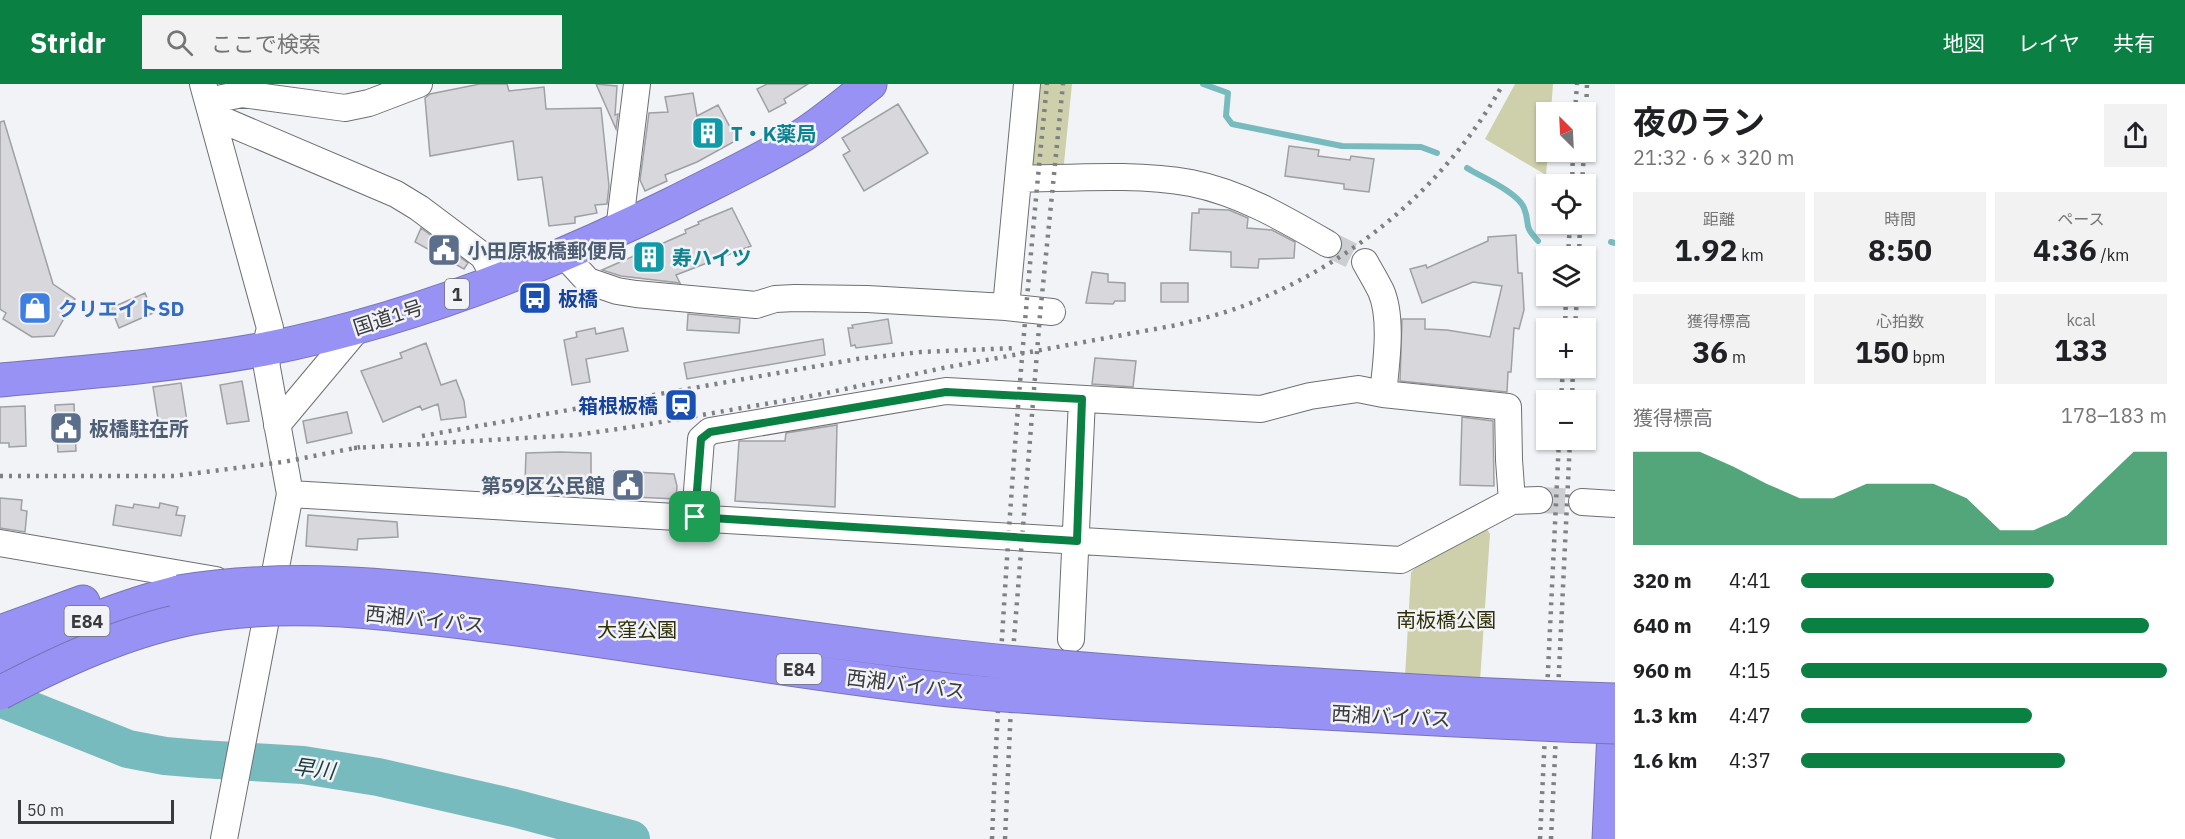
<!DOCTYPE html>
<html lang="ja">
<meta charset="utf-8">
<style>
:root{--surface:#fff;--page:#f2f2f2;--text:#202124;--muted:#757577;--accent:#0b8043}
body{margin:0;font-family:"IBM Plex Sans","Noto Sans JP",sans-serif;background:var(--page);color:var(--text);height:100vh;display:flex;flex-direction:column;font-size:22px;white-space:nowrap}
*{box-sizing:border-box;margin:0}
p{font-size:20px;color:var(--muted)}
.icon{flex:none;width:33px;height:33px;fill:none;stroke:currentColor;stroke-width:2;stroke-linecap:round;stroke-linejoin:round}
.map{position:relative;flex:1;overflow:hidden}
.side{display:flex;flex-direction:column;background:var(--surface);width:570px}
.side>*{flex:none}
.needle{width:39px;rotate:336deg}
.tools{position:absolute;left:1536px;top:18px;display:grid;gap:12px}
.tools a{display:grid;place-items:center;width:60px;height:60px;border-radius:0px;background:var(--surface);box-shadow:0 2px 4px #0004;font-size:30px}
.scale{position:absolute;left:18px;bottom:15px;width:156px;box-sizing:border-box;padding-left:6px;border:3px solid #3a3a3c;border-top:0;font-size:16px;line-height:21px;white-space:nowrap;color:#3a3a3c;-webkit-text-stroke:4px #f2f3f7;paint-order:stroke}
.pin{position:absolute;display:grid;place-items:center;width:51px;height:51px;color:#fff;margin:-26px;border-radius:12px;box-shadow:0 3px 9px #0006}
.round{display:grid;place-items:center;flex:none;width:63px;height:63px;border-radius:0px;background:var(--page)}
.headline{display:flex;align-items:center;justify-content:space-between;height:102px;padding:0 18px}
h1{font-size:33px;font-weight:700;line-height:45px}
.metrics{display:grid;grid-template-columns:repeat(3,1fr);gap:9px;height:102px;padding:6px 18px}
.metrics div{display:grid;align-content:center;border-radius:0px;background:var(--page);text-align:center}
.metrics b{font-size:30px;font-weight:700}
.metrics small{font-size:16px;font-weight:400}
.metrics p{font-size:16px}
.chart{height:168px;padding:12px 18px}
.chart p{display:flex;justify-content:space-between}
.chart svg{width:100%;height:108px;margin-top:6px;fill:var(--accent);opacity:.7}
ul{padding:0 18px;list-style:none;font-size:20px}
li{display:grid;grid-template-columns:96px 72px 1fr;align-items:center;height:45px}
li i{height:15px;border-radius:8px;background:var(--accent)}
header{display:flex;align-items:center;gap:36px;box-sizing:border-box;height:84px;padding:0 30px;background:var(--accent);color:#fff}
header strong{font-size:28px}
nav{display:flex;gap:33px;margin-inline-start:auto;font-size:21px}
.search{width:420px;height:54px;background:var(--page);display:flex;align-items:center;gap:15px;box-sizing:border-box;padding:0 21px;border-radius:0px;color:var(--muted);font-size:22px}
main{display:flex;flex:1;min-height:0}
.map>svg:first-child{display:block}
</style>
<header>
<strong>Stridr</strong>
<div class="search"><svg class="icon" aria-label="search" viewBox="0 0 24 24"><circle cx="10" cy="10" r="6"/><path d="M15 15l6 6"/></svg>ここで検索</div>
<nav><a>地図</a><a>レイヤ</a><a>共有</a></nav>
</header>
<main>
<div class="map">
<svg width="1615" height="755" viewBox="0 0 1615 755">
<rect width="100%" height="100%" fill="#f2f3f7"/>
<path fill="#cdd0aa" d="M1034,0h38l-9,89 -38,1z
M1515,0h38l-2,28h-5l2,40 -2,23 -61,-36z
M1485,442l5,8 -10,147 -75,-4 6,-105 15,-13z"/>
<g fill="none" stroke-linecap="round" stroke-linejoin="round">
<path stroke="#78bbbe" stroke-width="6" d="M1203,0l25,9 -2,23 6,8 110,22 79,1 16,6
M1467,84c14,9 51,24 57,40 7,17 -2,16 14,33
M1611,158l4,1"/>
<path stroke="#78bbbe" stroke-width="38" d="M0,614l128,51 37,7 36,3 102,6 75,12 136,31 117,31"/>
</g>
<path fill="#d8d8dc" stroke="#9fa0a3" stroke-width="1.5" d="M480,0h27l2,7 35,-4 2,22 55,-1 8,78 -2,18 -12,1 2,8 -22,4v6l-26,3 -7,-49 -24,3 -5,-39 -83,15 -5,-58 5,-4z
M596,0l21,2 -2,29 3,-1 -2,15z
M767,0h41l-24,15 2,4 -17,9 -12,-23z
M693,9l4,23 21,-11 19,35 -40,22 -32,13 2,6 -22,10 -5,-11 9,-67 19,-1 -3,-15z
M898,20l30,49 -64,38 -21,-36 7,-4 -8,-13z
M4,37l49,163 22,15 -21,37 -22,1 -29,-18 3,-6 -6,-4v-187z
M1289,62l30,4 -1,6 32,4 1,-4 23,3 -5,33 -25,-3v-5l-59,-8z
M732,124l19,38 -75,29 4,8 -59,-7 -19,-6 84,-37 -1,-3 14,-6 -1,-2z
M1199,125l30,1 19,8 -1,10 25,2 23,12 -1,16 -35,1 -1,9 -27,-1v-15l-41,-2 2,-37h7z
M421,144l47,35 -4,6 -49,-27z
M1516,151l2,38h4l2,37 -5,19 -5,-1 -3,44h-3l-1,20 -107,-11 2,-62h23v10l22,1 43,7 12,-51 -29,-4 -51,21 -12,-34 16,-4 1,3 61,-27v-4z
M1092,188l16,2v8l17,1v18h-10l-2,3 -27,-1z
M1161,199h27v19h-27z
M145,209l8,20 -34,15 -8,-20z
M688,230l52,5 -1,14 -52,-3z
M888,235l4,24 -36,5 -1,-3 -4,1 -3,-18h5l-1,-3z
M595,244l1,6 27,-6 5,23 -42,8 4,23 -18,3 -8,-45 13,-3 -1,-5z
M823,255l2,16 -138,24 -3,-16z
M426,259l15,42 15,-5 8,21 2,16 -25,3 -3,-16 -16,6 -2,-4 -37,16 -22,-51 41,-13 -2,-5z
M1095,274l41,3 -3,26 -41,-3z
M242,297l7,40 -22,3 -7,-39z
M181,299l6,38 -28,4 -6,-38z
M74,320l2,47 -18,1 -3,-47z
M25,322l1,40 -17,1v-4h-9v-36z
M347,328l5,21 -45,10 -4,-22z
M1462,333l31,4 1,65 -34,-1z
M837,341l-2,82 -100,-6 4,-60h46l1,-8z
M560,368l31,1v30h-66l1,-30z
M614,387l60,3 3,12 -1,13 -63,-3z
M0,414l22,2 -1,10 6,1 -2,21 -25,-4z
M160,419l18,4 -2,8 9,1 -4,20 -68,-11 3,-20 17,3 1,-4 25,4z
M308,431l89,7 1,15 -40,2 -1,11 -51,-4z"/>
<g fill="none" stroke-linecap="round" stroke-linejoin="round">
<path stroke="#cdced2" stroke-width="26" stroke-dasharray="26 13" stroke-linecap="butt" d="M1328,160l37,18
M1539,416l43,2"/>
<defs>
<path id="minor" d="M203,0l67,244 -5,21 2,19 23,126 -66,345
M208,17l34,-7 103,14 24,-5 50,-19
M213,32l183,78 23,14 64,48 14,25
M1018,95c55,-1 119,-6 173,4 50,10 94,36 137,61
M619,146l18,-146
M564,171l24,26 29,10 19,3 120,11 19,-6 20,-1 72,1 139,8 21,-223
M1365,178c5,9 11,19 16,29 12,27 5,74 2,103
M1006,223l46,5
M277,341l82,-98
M290,410l1111,66 111,-59 27,-1
M1582,418l33,2
M695,433l6,-78 9,-8 236,-40 315,18 49,-13 48,-7 25,5 125,13 1,53 3,41
M0,459l216,37
M1071,555l11,-240"/>
<path id="highway" d="M0,296c88,-8 178,-15 265,-31 143,-28 280,-82 409,-146 43,-22 88,-43 129,-68 23,-15 45,-34 67,-51
M0,548l83,-30
M0,580c58,-32 115,-56 179,-72
M1609,755l6,-129"/>
</defs>
<use href="#minor" stroke="#6e6f73" stroke-width="28"/>
<use href="#highway" stroke="#7873b4" stroke-width="35"/>
<use href="#minor" stroke="#fff" stroke-width="26"/>
<use href="#highway" stroke="#9992f5" stroke-width="33"/>
<path stroke="#7f8082" stroke-width="4.5" stroke-dasharray="3 6" stroke-linecap="butt" d="M1575,28l2,-28
M1586,31l1,-31
M1572,100l1,-32
M1582,100l2,-32
M1568,172l2,-32
M1579,172l1,-32
M1565,244l1,-32
M1575,244l2,-32
M1561,316l2,-32
M1572,316l1,-32
M422,352l435,-77 64,-7 94,-4
M354,364l222,-13 56,-8 185,-32 126,-27 234,-43c28,-7 57,-14 83,-26 102,-43 189,-118 243,-215
M0,392h174l109,-14 77,-15
M992,755c10,-252 30,-504 55,-755
M1005,755l9,-200 26,-324 23,-231
M1540,755l19,-399
M1551,755l19,-399"/>
<defs>
<path id="highway-bridge" d="M179,508c109,-18 215,-7 324,6 133,15 264,36 396,52 144,18 288,28 433,36 95,6 189,11 283,14
M0,609c70,-37 144,-70 223,-80 84,-11 171,1 255,11 157,19 314,49 472,66 112,11 224,16 336,21 110,6 219,12 329,16"/>
</defs>
<use href="#highway-bridge" stroke="#7873b4" stroke-width="35" stroke-linecap="butt"/>
<use href="#highway-bridge" stroke="#9992f5" stroke-width="33"/>
</g>
<g fill="none" stroke-linecap="round" stroke-linejoin="round">
<defs>
<path id="route" d="M946,308l136,7 -5,142 -382,-24 6,-78 9,-7z"/>
</defs>
<use href="#route" stroke="#fff" stroke-width="12"/>
<use href="#route" stroke="#0b8043" stroke-width="8"/>
</g>
<defs>
<symbol id="building-square" viewBox="-11 -11 22 22"><rect x="-9" y="-9" width="18" height="18" rx="4" fill="#0f9aa8" stroke="#f2f3f7"/><path d="M-4-6H4V6H1V3H-1V6H-4ZM-2.5-4.3h1.7v1.8h-1.7ZM.8-4.3h1.7v1.8H.8ZM-2.5-1h1.7V.8h-1.7ZM.8-1h1.7V.8H.8Z" fill="#fff"/></symbol>
<symbol id="civic-square" viewBox="-11 -11 22 22"><rect x="-9" y="-9" width="18" height="18" rx="4" fill="#5c6f8a" stroke="#f2f3f7"/><path d="M-.6-6.5H3V-4.5H.6V-3L4-1V1h2V6H-6V1h2V-1L-.6-3ZM-1.2 2.5V6h2.4V2.5Z" fill="#fff"/></symbol>
<symbol id="bus-square" viewBox="-11 -11 22 22"><rect x="-9" y="-9" width="18" height="18" rx="4" fill="#1a4fb4" stroke="#f2f3f7"/><path d="M-5-6H5V4H4V6H2V4H-2V6H-4V4H-5ZM-3.5-4V0h7V-4ZM-3.5 1.2v1.5H-2V1.2ZM2 1.2v1.5H3.5V1.2Z" fill="#fff"/></symbol>
<symbol id="shop-square" viewBox="-11 -11 22 22"><rect x="-9" y="-9" width="18" height="18" rx="4" fill="#3f7fe0" stroke="#f2f3f7"/><path d="M-5-2.5h2.3a2.7 3.5 0 0 1 5.4 0H5L5.5 6h-11ZM-1.5-2.5h3a1.5 2.3 0 0 0-3 0Z" fill="#fff"/></symbol>
<symbol id="station-square" viewBox="-11 -11 22 22"><rect x="-9" y="-9" width="18" height="18" rx="4" fill="#1a4fb4" stroke="#f2f3f7"/><path d="M-3-6H3Q5-6 5-4V2Q5 4 3 4L4.5 6H3L1.5 4h-3L-3 6H-4.5L-3 4Q-5 4-5 2V-4Q-5-6-3-6ZM-3.5-4v3h7v-3ZM-3.5 1v1.5H-2V1ZM2 1v1.5H3.5V1Z" fill="#fff"/></symbol>
</defs>
<g fill-rule="evenodd">
<use href="#building-square" x="689" y="30" width="38" height="38"/>
<use href="#civic-square" x="425" y="147" width="38" height="38"/>
<use href="#building-square" x="630" y="154" width="38" height="38"/>
<use href="#bus-square" x="516" y="195" width="38" height="38"/>
<use href="#shop-square" x="16" y="205" width="38" height="38"/>
<use href="#station-square" x="662" y="302" width="38" height="38"/>
<use href="#civic-square" x="47" y="325" width="38" height="38"/>
<use href="#civic-square" x="609" y="382" width="38" height="38"/>
</g>
<g text-anchor="middle" dominant-baseline="central" stroke-width="5" stroke-linejoin="round" paint-order="stroke">
<g fill="#f2f3f7" stroke="#717274" stroke-width="1.5">
<rect x="445" y="195" width="24" height="30" rx="4.5"/>
<rect x="64.5" y="522" width="45" height="30" rx="4.5"/>
<rect x="776.5" y="570" width="45" height="30" rx="4.5"/>
</g>
<g font-size="18" font-weight="bold" fill="#3a3a3c">
<text x="457" y="210">1</text>
<text x="87" y="537">E84</text>
<text x="799" y="585">E84</text>
</g>
<g font-size="20" font-weight="bold" fill="#0d838f" stroke="#f2f3f7" text-anchor="start">
<text x="731" y="49">T・K薬局</text>
<text x="672" y="173">寿ハイツ</text>
</g>
<g font-size="20" font-weight="bold" fill="#4e5e75" stroke="#f2f3f7" text-anchor="start">
<text x="467" y="166">小田原板橋郵便局</text>
<text x="89" y="344">板橋駐在所</text>
<text x="605" y="401" text-anchor="end">第59区公民館</text>
</g>
<g font-size="20" font-weight="bold" fill="#164399" stroke="#f2f3f7" text-anchor="start">
<text x="558" y="214">板橋</text>
<text x="658" y="321" text-anchor="end">箱根板橋</text>
</g>
<g font-size="20" font-weight="bold" fill="#366cbe" stroke="#f2f3f7" text-anchor="start">
<text x="58" y="224">クリエイトSD</text>
</g>
<g font-size="20" fill="#3a3a3c" stroke="#f2f3f7">
<text transform="translate(388 233) rotate(-18)">国道1号</text>
<text transform="translate(425 535) rotate(6)">西湘バイパス</text>
<text transform="translate(906 600) rotate(7)">西湘バイパス</text>
<text transform="translate(1391 632) rotate(3)">西湘バイパス</text>
</g>
<g font-size="20" fill="#2f3007" stroke="#f2f3f7">
<text x="1446" y="535">南板橋公園</text>
<text x="637" y="545">大窪公園</text>
</g>
<g font-size="21" font-style="italic" fill="#1a3b3d" stroke="#f2f3f7">
<text transform="translate(314 684) rotate(7)">早川</text>
</g>
</g>
</svg>
<div class="tools">
<a><svg class="needle" viewBox="-14 -14 28 28"><path d="M0-13l5 13h-10z" fill="#e53935"/><path d="M0 13l5-13h-10z" fill="#757577"/></svg></a>
<a><svg class="icon" aria-label="locate" viewBox="0 0 24 24"><circle cx="12" cy="12" r="6"/><path d="M12 2v4M12 18v4M2 12h4M18 12h4"/></svg></a>
<a><svg class="icon" aria-label="layers" viewBox="0 0 24 24"><path d="M12 4l9 5-9 5-9-5zM3 14l9 5 9-5"/></svg></a>
<a>+</a>
<a>−</a>
</div>
<div class="scale">50 m</div>
<div class="pin" style="left:695px;top:433px;background:#1e9e55"><svg class="icon" aria-label="arrive" viewBox="0 0 24 24"><path d="M6 21V4h12l-3 4 3 4H6"/></svg></div>
</div>
<section class="side">
<div class="headline"><div><h1>夜のラン</h1><p>21:32 · 6 × 320 m</p></div><a class="round"><svg class="icon" aria-label="share" viewBox="0 0 24 24"><path d="M12 15V3M7 8l5-5 5 5M5 13v7h14v-7"/></svg></a></div>
<div class="metrics">
<div><p>距離</p><b>1.92<small> km</small></b></div>
<div><p>時間</p><b>8:50</b></div>
<div><p>ペース</p><b>4:36<small> /km</small></b></div>
</div>
<div class="metrics">
<div><p>獲得標高</p><b>36<small> m</small></b></div>
<div><p>心拍数</p><b>150<small> bpm</small></b></div>
<div><p>kcal</p><b>133</b></div>
</div>
<div class="chart"><p><span>獲得標高</span>178–183 m</p>
<svg viewBox="0 0 160 44" preserveAspectRatio="none"><path d="M0 44V6L10 6L20 6L30 12L40 19L50 25L60 25L70 19L80 19L90 19L100 25L110 38L120 38L130 32L140 19L150 6L160 6V44z"/></svg>
</div>
<ul>
<li><b>320 m</b>4:41<i style="width:69%"></i></li>
<li><b>640 m</b>4:19<i style="width:95%"></i></li>
<li><b>960 m</b>4:15<i style="width:100%"></i></li>
<li><b>1.3 km</b>4:47<i style="width:63%"></i></li>
<li><b>1.6 km</b>4:37<i style="width:72%"></i></li>
</ul>
</section>
</main>
